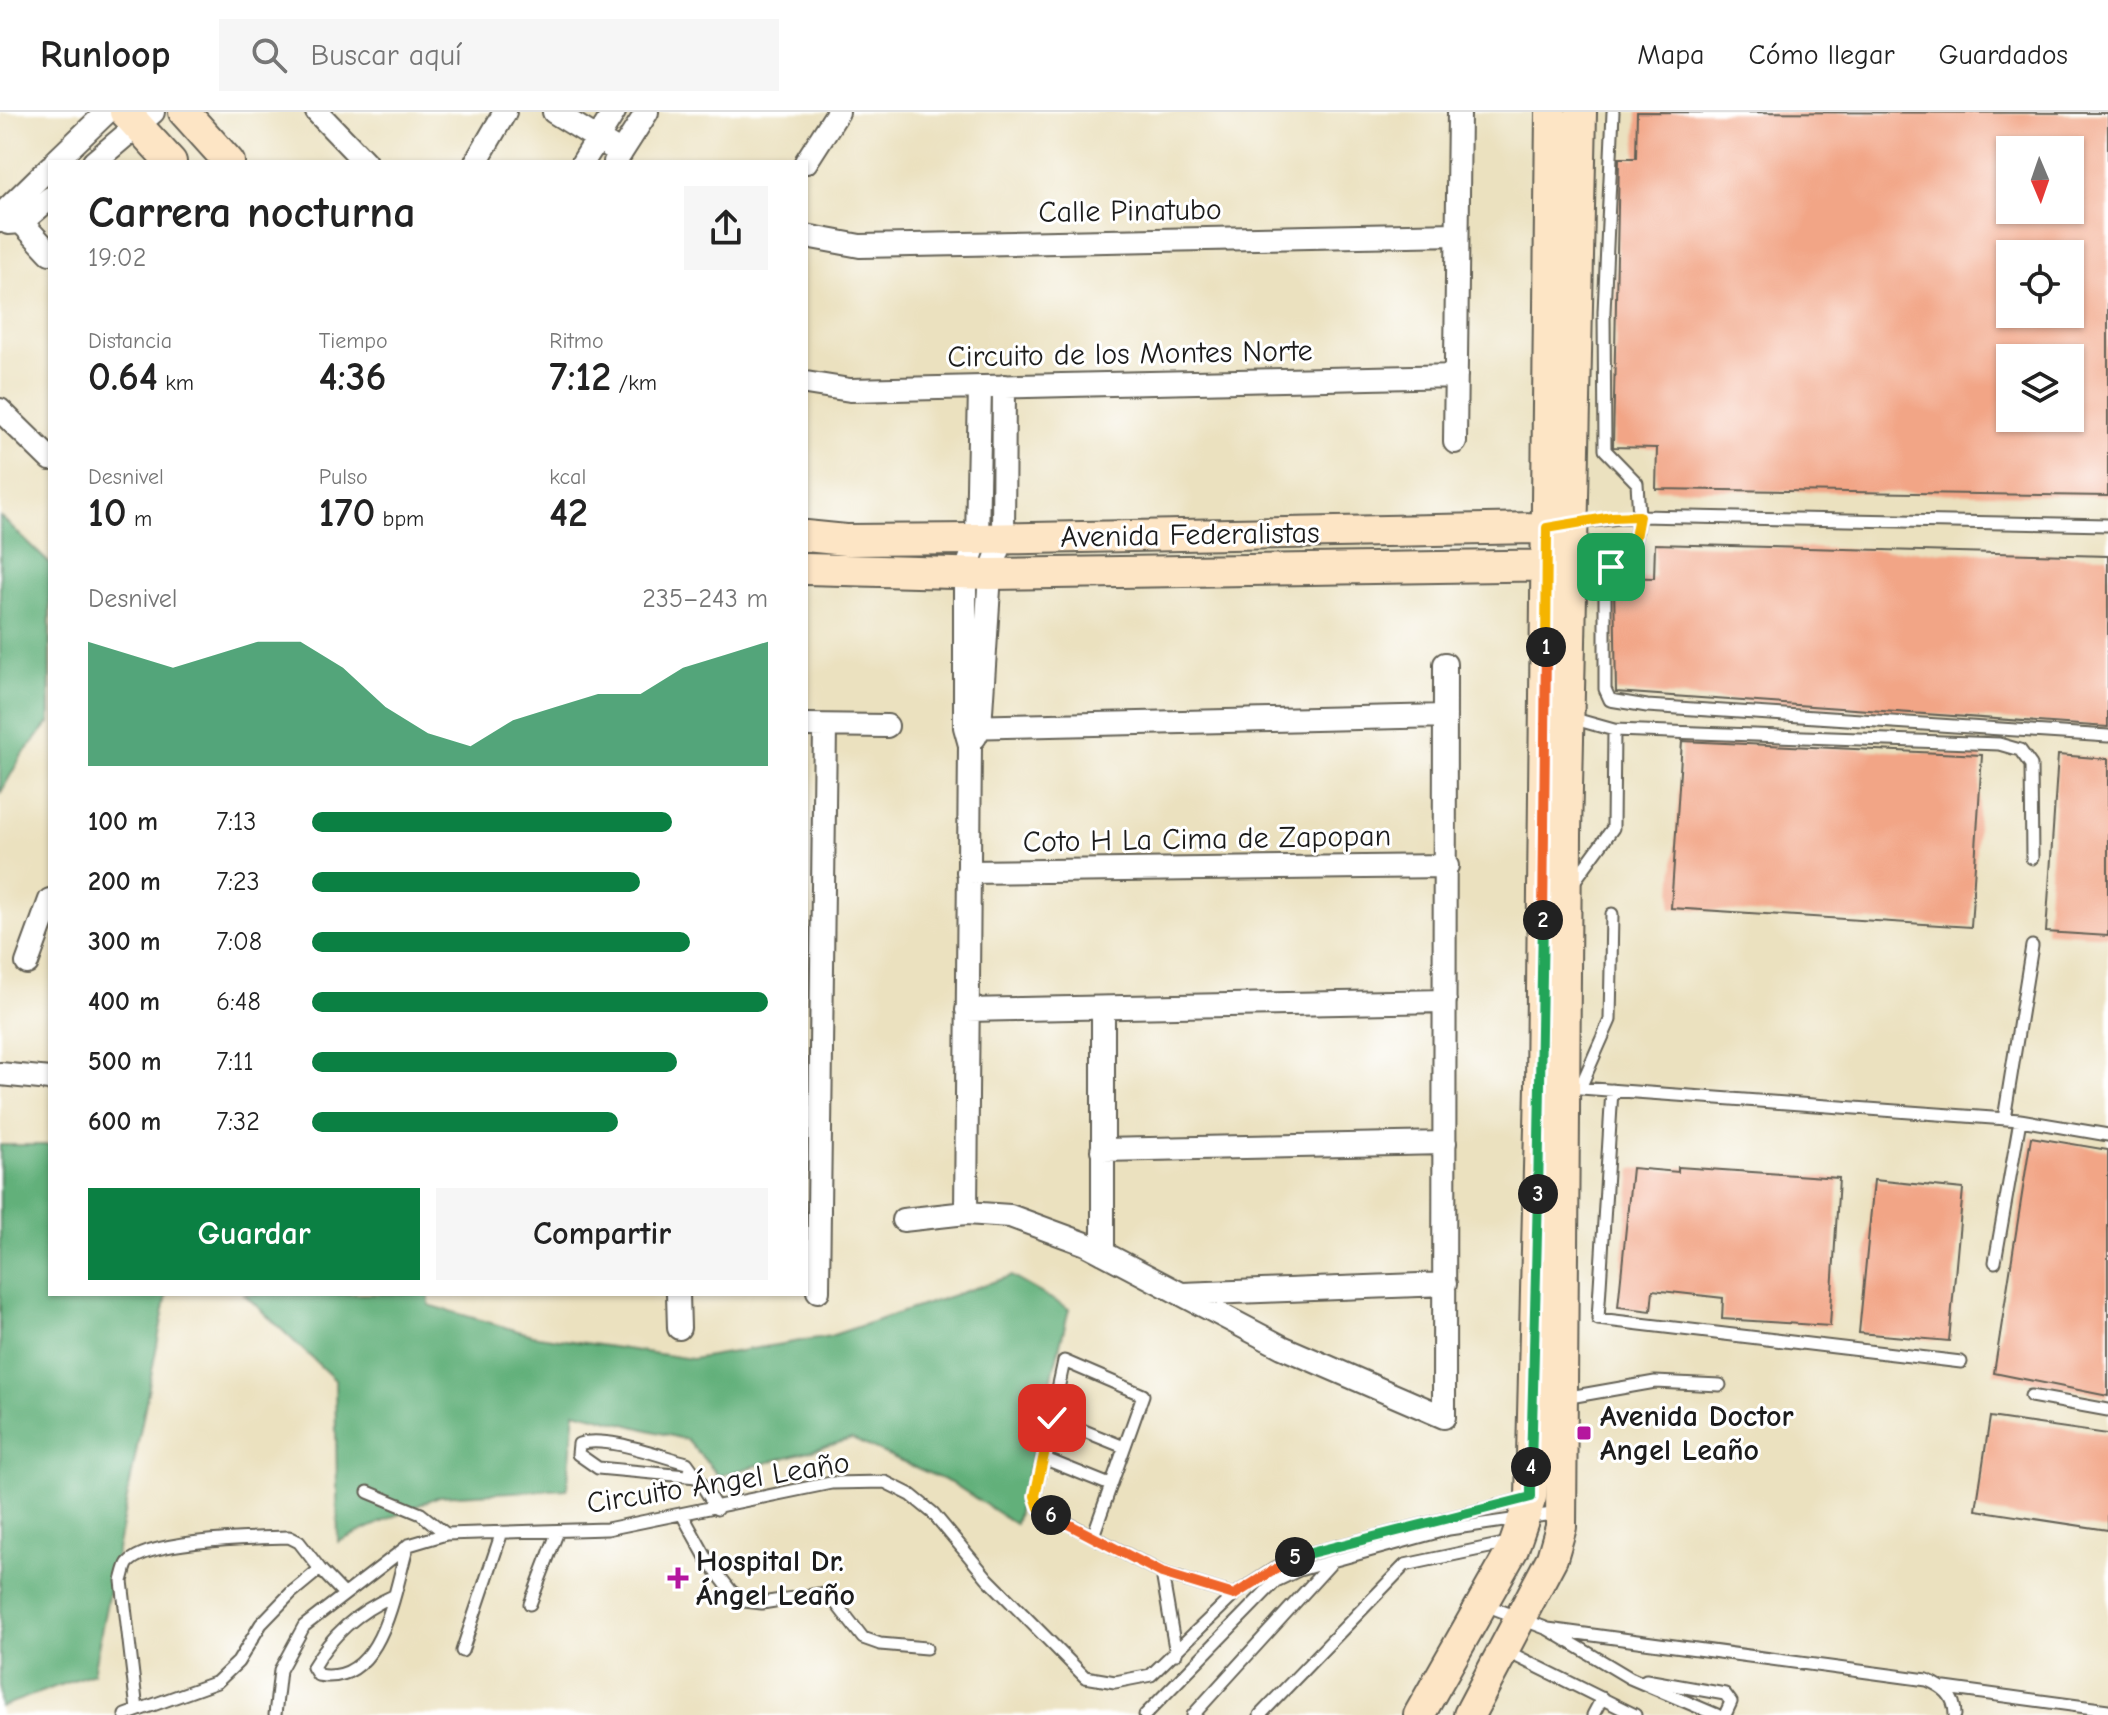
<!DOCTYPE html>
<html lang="es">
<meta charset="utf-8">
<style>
:root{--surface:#fff;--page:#f6f6f6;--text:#222;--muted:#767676;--line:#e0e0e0;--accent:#0b8043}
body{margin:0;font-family:"Comic Neue",sans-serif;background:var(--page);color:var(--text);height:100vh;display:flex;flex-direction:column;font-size:30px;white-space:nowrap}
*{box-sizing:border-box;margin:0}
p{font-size:26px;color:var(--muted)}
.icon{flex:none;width:44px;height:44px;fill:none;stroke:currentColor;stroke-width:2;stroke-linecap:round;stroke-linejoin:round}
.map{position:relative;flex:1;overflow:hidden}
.side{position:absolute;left:48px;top:48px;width:760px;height:1136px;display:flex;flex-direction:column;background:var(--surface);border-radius:0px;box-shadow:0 2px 6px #0004}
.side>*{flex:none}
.needle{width:52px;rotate:178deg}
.tools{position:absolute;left:1996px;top:24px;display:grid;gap:16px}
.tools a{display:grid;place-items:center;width:88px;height:88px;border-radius:0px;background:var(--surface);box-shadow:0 2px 6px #0004;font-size:40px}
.pin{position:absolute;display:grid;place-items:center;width:68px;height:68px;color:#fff;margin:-34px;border-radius:16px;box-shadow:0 4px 12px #0006}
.km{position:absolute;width:40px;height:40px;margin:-20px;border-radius:50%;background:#222;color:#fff;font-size:22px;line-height:40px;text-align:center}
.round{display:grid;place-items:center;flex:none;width:84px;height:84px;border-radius:0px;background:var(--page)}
.head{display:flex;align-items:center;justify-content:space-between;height:136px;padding:0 40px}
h1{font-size:44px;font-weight:800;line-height:60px}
.figures{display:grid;grid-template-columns:repeat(3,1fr);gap:12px;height:136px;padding:8px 40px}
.figures div{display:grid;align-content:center}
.figures b{font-size:40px;font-weight:800}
.figures small{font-size:22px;font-weight:400}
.figures p{font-size:22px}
.chart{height:224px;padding:16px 40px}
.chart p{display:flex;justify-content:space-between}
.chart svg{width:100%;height:144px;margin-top:8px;fill:var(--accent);opacity:.7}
.primary-button{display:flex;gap:16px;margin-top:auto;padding:16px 40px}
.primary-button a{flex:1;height:92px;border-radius:0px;background:var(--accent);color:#fff;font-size:32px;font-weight:800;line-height:92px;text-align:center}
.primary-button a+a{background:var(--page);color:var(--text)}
ul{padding:0 40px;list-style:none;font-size:26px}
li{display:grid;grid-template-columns:128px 96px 1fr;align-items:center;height:60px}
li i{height:20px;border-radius:10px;background:var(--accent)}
header{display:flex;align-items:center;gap:48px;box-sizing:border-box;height:112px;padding:0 40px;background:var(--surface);border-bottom:2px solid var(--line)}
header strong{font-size:38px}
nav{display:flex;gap:44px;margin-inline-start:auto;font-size:28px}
.search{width:560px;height:72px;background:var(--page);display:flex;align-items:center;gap:20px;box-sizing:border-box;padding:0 28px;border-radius:0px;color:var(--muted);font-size:30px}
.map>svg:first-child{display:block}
</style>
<header>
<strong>Runloop</strong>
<div class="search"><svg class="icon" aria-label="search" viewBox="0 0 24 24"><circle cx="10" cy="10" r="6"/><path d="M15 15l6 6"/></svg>Buscar aquí</div>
<nav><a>Mapa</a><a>Cómo llegar</a><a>Guardados</a></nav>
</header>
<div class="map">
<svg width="2108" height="1603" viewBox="0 0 2108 1603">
<rect width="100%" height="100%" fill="#fff"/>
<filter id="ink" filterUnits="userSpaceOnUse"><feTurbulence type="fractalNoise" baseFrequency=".0125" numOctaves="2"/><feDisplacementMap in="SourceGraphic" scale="16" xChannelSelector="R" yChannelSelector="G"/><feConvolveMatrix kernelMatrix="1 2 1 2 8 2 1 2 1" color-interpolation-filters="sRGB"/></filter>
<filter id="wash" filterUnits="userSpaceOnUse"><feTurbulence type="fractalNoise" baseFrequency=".006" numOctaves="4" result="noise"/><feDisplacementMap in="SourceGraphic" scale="32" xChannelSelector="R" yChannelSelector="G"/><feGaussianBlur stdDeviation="1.8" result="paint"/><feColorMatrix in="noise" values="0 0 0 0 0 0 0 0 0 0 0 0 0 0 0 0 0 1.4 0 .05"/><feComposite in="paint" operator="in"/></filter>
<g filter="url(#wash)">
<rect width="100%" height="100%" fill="#ebe1bf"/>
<path fill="#62b07a" stroke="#3f664b" stroke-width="2" d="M0,404l50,48v158l-28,33 -22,39z
M0,1033h50v149h117l-74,379 -93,34z
M1011,1164l58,33 -54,215 -60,-39 -103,-46 -133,37 -32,-36 -112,-29 -8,78 -128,7 -101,46 -3,-162 -91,-86h185v11l103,30 160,24 138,-23z"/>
<g id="blocks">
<path fill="#f2a586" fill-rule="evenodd" d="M1637,0l471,1v383l-452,-7 1,-41 -44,-1 6,-289h17zM2010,38h60v60h-60zM2010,142h60v60h-60zM2010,246h60v60h-60z
M1655,432l453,12v171l-492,-35 -2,-110 2,-5 38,1z
M1682,629l300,14 -11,172 -300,-19z
M2058,643l50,4v177l-62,-4z
M2031,1025l77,13v246l-114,-23z
M1678,1055l161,11 -9,148 -108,-7 1,-21 -70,-8 -2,21 -33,-4 14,-139 46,4z
M1874,1068l89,9 -14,152 -90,-8z
M1990,1305l118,17v96l-132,-20z"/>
</g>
</g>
<g filter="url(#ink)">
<use href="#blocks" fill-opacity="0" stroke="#646155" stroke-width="2"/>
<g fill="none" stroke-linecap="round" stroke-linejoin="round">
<defs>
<path id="lane" d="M1613,0l-9,200 1,138 32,33 2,33 -5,27 -23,24 -6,13v109l5,11 37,6 461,30
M1573,411l66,-7 469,9
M1571,606l43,12 -1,98 -40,55
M1614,618l385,14 21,6 11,15 1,93
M1567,975l453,33 88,15
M1580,976l30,-68 2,-106
M1612,978l-14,229 363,43
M2004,1007l28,-173
M1995,1150l25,-142
M2031,1284l77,14
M1564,1286l91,-16 65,3
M1052,1306l72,29
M1043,1346l67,27
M697,1365l-10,-14c-28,-7 -81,-28 -108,-19l-1,10 20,14 99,9 20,32
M368,1380l53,22 25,20
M683,1404l25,45 23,30 13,10 18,2 57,-9 16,8 28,36 17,6 46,4
M1093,1424l50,-141 -79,-34 -29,135 4,12 123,65 72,22
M1162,1461l14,81
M393,1484c-34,15 -61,38 -80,71l5,8c65,12 76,-84 90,-130
M530,1492l28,-73
M1483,1492l65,25 82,49 87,37
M1548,1517l379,51c16,7 28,15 28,35
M1504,1538l131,65
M462,1539l40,-119
M1646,1568l79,14 6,8 -6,13
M1945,1576l163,22
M137,1598l-15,-129c2,-6 3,-14 6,-18 21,-24 129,-25 161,-26l10,5 21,27
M125,1603l92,-33 21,-20 23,-38 30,-31 29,-24 23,24
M275,1603l5,-45 24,-44 105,-81 37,-11 161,-5 224,-46 54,-1 26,13 22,18 55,66 97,98 30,5 36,-7 83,-80 57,-37 237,-60
M1145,1603l131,-134 23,-11 150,-41 110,-16
M1193,1603l140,-154
M1260,1603l145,-150 108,-23
M1593,1603l9,-17"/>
<path id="street" d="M317,0l48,50
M554,0l67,41
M55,50l52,-50
M94,50l59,-50
M476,50l29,-50
M583,50l31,-50
M615,50l32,-50
M806,50l32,-50
M8,96l42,45
M0,109l8,-13 42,-41
M8,111l14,-1 28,-24
M806,124l54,10 597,-12
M806,271l44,7 606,-14
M0,298l50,49
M1455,330l4,-330
M806,613l81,1
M965,615l480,-11
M975,625l5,-10 10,-153 13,-36 1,-152
M968,760l479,-6
M27,851l23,-63
M967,898l478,-9
M0,962l50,5
M1102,1038l343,-7
M966,1101l4,-468 -5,-18v-153l12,-35 3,-152
M903,1108l63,-7 44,3 76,28 196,103 162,70 1,-753
M1103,1141v-244
M818,1179l7,-565
M678,1182l1,34
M1182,1182l263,-10"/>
<path id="secondary" d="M125,0l46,50
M184,0l45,50
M806,424l40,4 131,-1 560,-11 30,-4
M806,457l184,5 578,-9
M1419,1603l94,-166 18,-52 10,-411 10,-974
M1469,1603l83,-157 9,-31 5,-691 15,-724"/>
</defs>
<use href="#lane" stroke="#646155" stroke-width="15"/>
<use href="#street" stroke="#646155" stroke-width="26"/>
<use href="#secondary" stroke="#646155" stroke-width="34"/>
<use href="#lane" stroke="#fff" stroke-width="11"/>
<use href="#street" stroke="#fff" stroke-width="22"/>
<use href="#secondary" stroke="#fde5c5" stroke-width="30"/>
</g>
</g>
<g fill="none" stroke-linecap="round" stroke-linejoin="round" filter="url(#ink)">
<defs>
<path id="split-1" d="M1546,535l1,-119 65,-11 27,-1 -5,27 -23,24"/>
<path id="split-2" d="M1543,808l3,-273"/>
<path id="split-3" d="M1538,1082l5,-274"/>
<path id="split-4" d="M1531,1355l7,-273"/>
<path id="split-5" d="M1295,1445l236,-60v-30"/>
<path id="split-6" d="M1051,1403l111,58 72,22 61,-38"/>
<path id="split-7" d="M1051,1403l-12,-7 -4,-12 17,-78"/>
</defs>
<use href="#split-1" stroke="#fff" stroke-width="16"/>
<use href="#split-2" stroke="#fff" stroke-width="16"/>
<use href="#split-3" stroke="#fff" stroke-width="16"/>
<use href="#split-4" stroke="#fff" stroke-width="16"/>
<use href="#split-5" stroke="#fff" stroke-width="16"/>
<use href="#split-6" stroke="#fff" stroke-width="16"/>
<use href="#split-7" stroke="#fff" stroke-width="16"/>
<use href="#split-1" stroke="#f5b400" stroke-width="10"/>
<use href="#split-2" stroke="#f0652b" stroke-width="10"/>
<use href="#split-3" stroke="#22a559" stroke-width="10"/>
<use href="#split-4" stroke="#22a559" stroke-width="10"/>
<use href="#split-5" stroke="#22a559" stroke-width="10"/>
<use href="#split-6" stroke="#f0652b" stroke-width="10"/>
<use href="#split-7" stroke="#f5b400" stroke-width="10"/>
</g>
<g fill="#b5179e" stroke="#fff" stroke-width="3">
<rect x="1576" y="1313" width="16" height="16" rx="4"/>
<path d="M674 1454h8v8h8v8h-8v8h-8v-8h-8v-8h8z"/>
</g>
<g text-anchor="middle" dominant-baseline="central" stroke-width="6" stroke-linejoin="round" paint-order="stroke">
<g font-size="30" fill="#1c1c1c" stroke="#fff">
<text transform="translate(1130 99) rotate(-1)">Calle Pinatubo</text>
<text transform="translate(1130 242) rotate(-1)">Circuito de los Montes Norte</text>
<text transform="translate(1190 423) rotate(-1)">Avenida Federalistas</text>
<text transform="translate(1207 727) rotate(-1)">Coto H La Cima de Zapopan</text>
<text transform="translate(718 1371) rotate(-9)">Circuito Ángel Leaño</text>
</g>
<g font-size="30" font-weight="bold" fill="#1c1c1c" stroke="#fff" text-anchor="start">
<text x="1600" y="1304">Avenida Doctor<tspan x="1600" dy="34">Angel Leaño</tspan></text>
<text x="696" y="1449">Hospital Dr.<tspan x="696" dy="34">Ángel Leaño</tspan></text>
</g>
</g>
</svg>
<div class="tools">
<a><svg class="needle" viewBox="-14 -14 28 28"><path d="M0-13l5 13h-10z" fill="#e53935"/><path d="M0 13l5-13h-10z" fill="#767676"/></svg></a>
<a><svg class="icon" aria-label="locate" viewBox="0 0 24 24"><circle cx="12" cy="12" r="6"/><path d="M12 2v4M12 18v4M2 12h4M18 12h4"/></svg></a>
<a><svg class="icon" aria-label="layers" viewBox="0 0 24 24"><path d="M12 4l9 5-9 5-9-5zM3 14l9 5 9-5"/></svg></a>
</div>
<div class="pin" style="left:1611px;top:455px;background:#1e9e55"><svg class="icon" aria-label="arrive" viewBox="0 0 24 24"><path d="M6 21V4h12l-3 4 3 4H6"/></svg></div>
<div class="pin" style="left:1052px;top:1306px;background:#d93025"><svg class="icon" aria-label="check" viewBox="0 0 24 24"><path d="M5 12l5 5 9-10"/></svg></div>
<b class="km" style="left:1546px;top:535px">1</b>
<b class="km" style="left:1543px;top:808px">2</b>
<b class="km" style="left:1538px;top:1082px">3</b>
<b class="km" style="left:1531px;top:1355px">4</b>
<b class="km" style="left:1295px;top:1445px">5</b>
<b class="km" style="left:1051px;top:1403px">6</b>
<section class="side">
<div class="head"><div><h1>Carrera nocturna</h1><p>19:02</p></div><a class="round"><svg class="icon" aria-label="share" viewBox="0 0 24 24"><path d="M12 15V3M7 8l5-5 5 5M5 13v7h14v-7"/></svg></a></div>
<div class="figures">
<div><p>Distancia</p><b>0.64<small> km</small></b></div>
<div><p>Tiempo</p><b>4:36</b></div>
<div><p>Ritmo</p><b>7:12<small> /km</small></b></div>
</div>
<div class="figures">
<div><p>Desnivel</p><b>10<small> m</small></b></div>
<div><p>Pulso</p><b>170<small> bpm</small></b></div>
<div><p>kcal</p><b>42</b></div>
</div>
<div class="chart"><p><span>Desnivel</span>235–243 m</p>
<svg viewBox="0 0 160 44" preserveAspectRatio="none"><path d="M0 44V6L10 10L20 14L30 10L40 6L50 6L60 14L70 26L80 34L90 38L100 30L110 26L120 22L130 22L140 14L150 10L160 6V44z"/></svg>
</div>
<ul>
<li><b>100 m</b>7:13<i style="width:79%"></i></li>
<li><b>200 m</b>7:23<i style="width:72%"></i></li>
<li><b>300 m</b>7:08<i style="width:83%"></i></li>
<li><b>400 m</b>6:48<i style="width:100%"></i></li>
<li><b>500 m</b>7:11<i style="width:80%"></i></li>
<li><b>600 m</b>7:32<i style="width:67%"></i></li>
</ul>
<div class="primary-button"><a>Guardar</a><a>Compartir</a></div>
</section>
</div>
